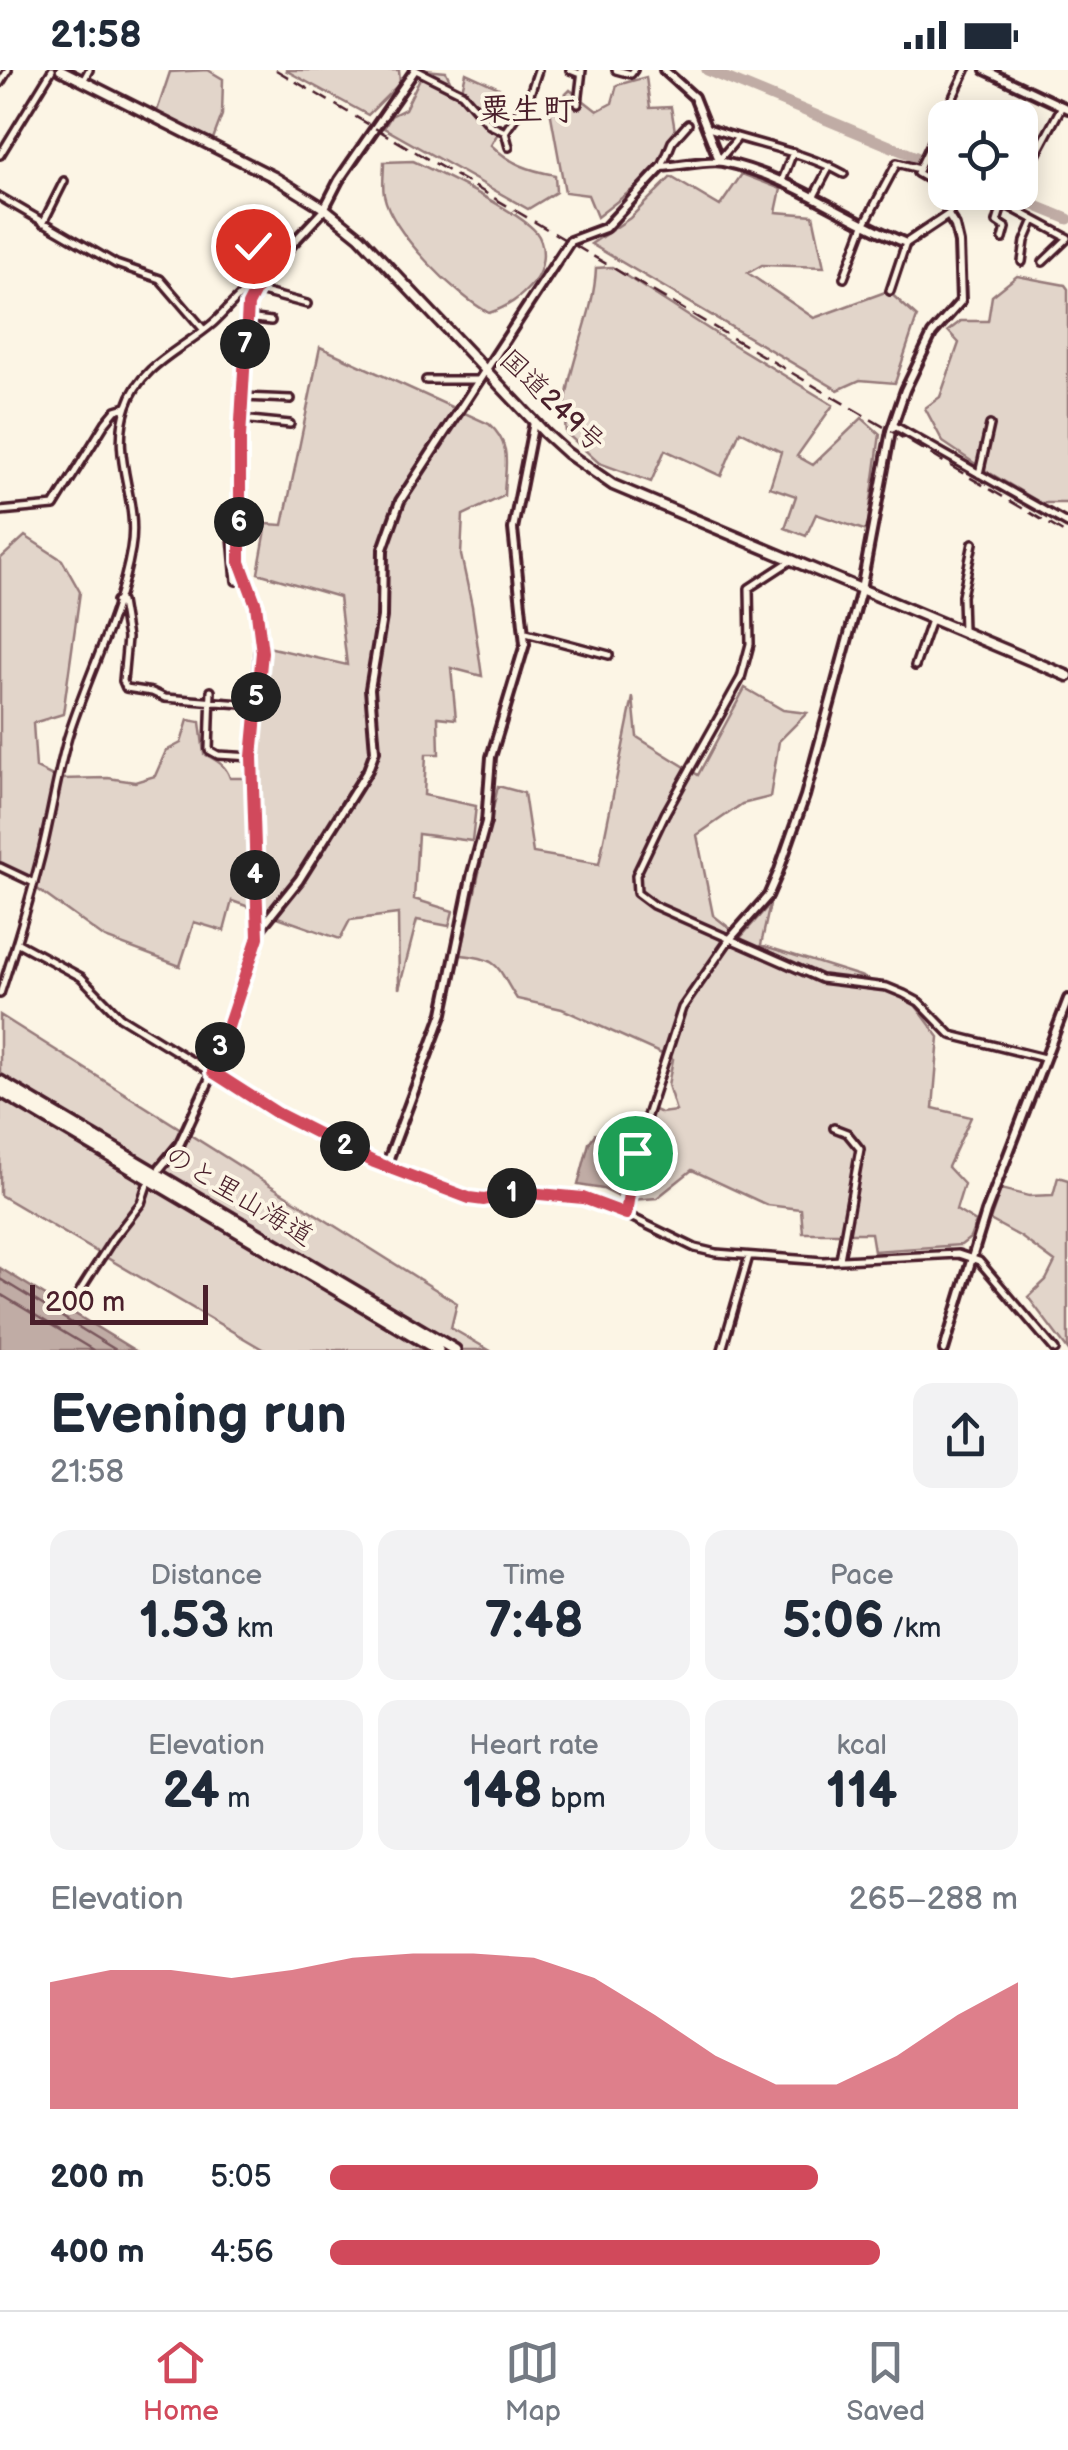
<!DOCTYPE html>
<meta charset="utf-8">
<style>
:root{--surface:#fff;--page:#f2f2f3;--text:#1f2937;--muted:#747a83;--line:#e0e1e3;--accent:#d1495b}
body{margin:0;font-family:"Balsamiq Sans","Klee One",sans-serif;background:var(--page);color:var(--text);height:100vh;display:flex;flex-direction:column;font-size:38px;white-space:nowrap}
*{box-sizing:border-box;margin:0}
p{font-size:32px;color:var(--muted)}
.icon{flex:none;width:55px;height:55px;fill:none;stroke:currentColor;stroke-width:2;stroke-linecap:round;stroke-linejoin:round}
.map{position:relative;height:1280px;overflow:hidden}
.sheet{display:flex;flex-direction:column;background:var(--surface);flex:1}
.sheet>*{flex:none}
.buttons{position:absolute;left:928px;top:30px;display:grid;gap:20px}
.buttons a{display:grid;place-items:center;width:110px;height:110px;border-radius:20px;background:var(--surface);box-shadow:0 5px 25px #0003;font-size:50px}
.scale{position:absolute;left:30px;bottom:25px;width:178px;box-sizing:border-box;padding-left:10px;border:5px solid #4a1f2b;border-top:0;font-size:28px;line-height:35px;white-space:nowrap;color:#4a1f2b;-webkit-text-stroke:8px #fcf5e5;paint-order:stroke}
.pin{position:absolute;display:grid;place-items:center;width:85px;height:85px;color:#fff;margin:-42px;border:5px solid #fff;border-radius:50%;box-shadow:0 2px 10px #0007}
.km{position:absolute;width:50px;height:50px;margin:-25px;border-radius:50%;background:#222;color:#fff;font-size:28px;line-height:50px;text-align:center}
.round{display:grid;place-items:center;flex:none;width:105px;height:105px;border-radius:20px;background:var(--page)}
.overview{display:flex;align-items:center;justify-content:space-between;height:170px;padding:0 50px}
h1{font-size:55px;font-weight:700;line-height:75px}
.metrics{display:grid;grid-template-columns:repeat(3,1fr);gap:15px;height:170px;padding:10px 50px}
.metrics div{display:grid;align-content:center;border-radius:20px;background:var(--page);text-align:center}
.metrics b{font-size:50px;font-weight:700}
.metrics small{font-size:28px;font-weight:400}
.metrics p{font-size:28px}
.chart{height:280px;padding:20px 50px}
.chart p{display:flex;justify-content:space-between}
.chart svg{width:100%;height:180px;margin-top:10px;fill:var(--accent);opacity:.7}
ul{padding:0 50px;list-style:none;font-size:32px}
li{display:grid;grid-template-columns:160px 120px 1fr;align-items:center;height:75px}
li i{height:25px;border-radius:12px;background:var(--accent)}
.status{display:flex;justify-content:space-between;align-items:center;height:70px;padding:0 50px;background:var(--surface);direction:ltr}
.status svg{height:28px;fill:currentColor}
.dock{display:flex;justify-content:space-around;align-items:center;height:140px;border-top:2px solid var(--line);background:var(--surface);font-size:28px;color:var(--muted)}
.dock a{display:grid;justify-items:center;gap:5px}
.dock .active{color:var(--accent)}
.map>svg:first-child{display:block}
</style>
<div class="status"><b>21:58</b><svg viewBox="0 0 49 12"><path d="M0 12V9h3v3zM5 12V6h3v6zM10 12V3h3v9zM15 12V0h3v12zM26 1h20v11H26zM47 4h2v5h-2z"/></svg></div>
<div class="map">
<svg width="1068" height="1280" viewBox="0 0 1068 1280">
<rect width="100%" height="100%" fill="#fcf5e5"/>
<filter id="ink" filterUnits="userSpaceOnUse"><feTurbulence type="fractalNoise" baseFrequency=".01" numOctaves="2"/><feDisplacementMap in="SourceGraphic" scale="20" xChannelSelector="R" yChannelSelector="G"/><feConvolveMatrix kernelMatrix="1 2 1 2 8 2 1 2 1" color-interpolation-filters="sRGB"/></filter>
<g filter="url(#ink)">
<path fill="#e2d5ca" stroke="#967a7a" stroke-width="2.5" d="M208,0l15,9 -1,36 -9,24 -57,-25 14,-42z
M285,0h114l1,13 -32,32z
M424,0l22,2 7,15 9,3 4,-17 33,15 -17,26 16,19 -7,12c20,19 37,25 64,30l1,17 -28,17 -144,-81 7,-12 14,-7z
M646,7l4,31 21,-1 5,30 -7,24 -72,56 -9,-22 -23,-3 -15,-82 20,-20 27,21 15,-8 5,-18z
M413,91c27,13 106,50 123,71 11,14 8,38 -3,51 -13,15 -25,24 -44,30 -34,-18 -97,-80 -105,-118 -2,-10 0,-23 0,-33z
M742,104l39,15 -5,23 37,3 11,52 -62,-2 -14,8 66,45 74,-27 29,26 -22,66 -35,-3 -22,10 -247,-146 39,-26 41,-41 49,29z
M612,197l109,70 112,68 -36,51 16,9 49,-47 18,16 -13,97 -51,-17 -10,22 -21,-8 11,-32 -26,-9 11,-35 -41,-21 -19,45 -56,-26 -14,32 -52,-19 -33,-30c-7,-56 28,-109 30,-165z
M1017,206l48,9 3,4v214h-27l-58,-34 -40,-27 -18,-34 15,-11 19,-54 -11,-12 13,-10h27l4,-25z
M320,277l169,77c24,21 16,42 15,72l-41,19 -2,40 11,51 10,70 -31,-8 5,51 -18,-2 1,37h-13l-2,41 52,11 -4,35 -54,-7 -4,65 39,12 -4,15 -32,-6 -18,69 -1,-75 -48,6 -10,19 -108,-38 -8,30 -30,-9 -14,44 -75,-28 -105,-76v-303l25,-23 37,24 18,32 -17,122 -30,9 3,45 23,11 49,-1 27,4 20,-6 11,-25 15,-8 7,-23 12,2 4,32c12,6 22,11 26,24h26v-48l12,-83 79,18 -8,-68 -81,-24 9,-49 16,1z
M745,618l38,22 24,3 -28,28 -9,56 -28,7 -45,31 16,80 28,22 29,-33 -9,41 99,31 50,22 29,39 -6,71 38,9 -23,50 16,17 -8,26 20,12 -6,16 -9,7 -87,6 -3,-18h-68l-2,-24 -34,-4 -75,-35 -35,28 -26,2 6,-47 15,-44 9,4 15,-2 -8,-26 5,-26 -111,-50 -45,-10c-21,-32 -15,-40 -56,-44l37,-169 26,7 9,60 66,11 34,-167 4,40 61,38z
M0,945l457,288 -6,25 38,22h-225l-264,-155z
M1058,1107l10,3v170l-40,-53 18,-17 9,-18 -34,-25 -31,-17 11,-31 28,7 24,-1z"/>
<path fill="#c0aca5" stroke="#917474" stroke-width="2.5" d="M595,1064l28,9 -1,39 -5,14 -14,-7 -25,-4 11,-42z
M0,1198l134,82h-134z"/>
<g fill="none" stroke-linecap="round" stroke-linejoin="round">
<path stroke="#79575c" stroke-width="2.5" d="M0,1209l116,71
M0,1224l93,56"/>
<path stroke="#c0aca5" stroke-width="11" d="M707,0l238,99
M1002,122l66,27"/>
<defs>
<path id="minor" d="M416,0l46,23 28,32 15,7
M570,0l10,4
M616,0l15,4 3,-4
M83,11l6,-11
M0,13l8,-13
M578,34l4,-34
M706,57c46,17 94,23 138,47
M509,77l-4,-15 24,-35 9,-27
M0,85l52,-85
M719,90l17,-20
M662,97l10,-25 16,-18
M782,111l11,-29
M1020,115l42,-79
M945,119l-28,-16 49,-103
M951,122l59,15 58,31
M814,126l16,-30
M0,127l116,67 44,15 44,51
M1002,136l-5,16 9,6 -3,11
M1010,137l6,-15
M948,145l11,-18
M263,146l-14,24 27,20
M43,153l21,-42
M1022,192l3,-21 9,-21
M1043,192l25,-24
M844,208l20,-53 33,-62 22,6
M255,220l52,14
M890,221l16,-48
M247,248l24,3
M426,310h52
M242,327l49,2
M241,349l49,5
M893,355l175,99
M979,404l11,-49
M0,441l54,-5 52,-84 10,-12 10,-3
M792,490l-43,28 1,56 -9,34 -76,136 -29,61 1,18 16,12 168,74 66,8 17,7 15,8 32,33 93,23
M236,511l-4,-44 7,-6
M116,531l5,1 6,36 -4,43 3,7 26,4 13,6 90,7
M963,560l-1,-34 11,-53
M526,563l83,22
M915,596l16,-46
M211,621l-2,59 9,5 34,2
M0,797l34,16
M18,873l63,34 39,40 157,96 97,49 95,36 14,2 42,-8 58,7 23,6 89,43 21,5 107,8 135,-7 21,7 76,89
M0,924c15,-46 29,-91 41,-138 10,-40 16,-81 27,-119 20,-63 52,-123 63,-188 9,-51 -22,-91 -4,-143 13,-41 56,-57 86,-83 14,-12 28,-33 45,-39
M834,1058l13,5 13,16 -20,110
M625,1143l10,-60 47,-145 47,-68
M78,1224l35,-55 28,-36 6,-18
M722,1280l27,-94"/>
<path id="tertiary" d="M664,0l30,27 25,63
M985,0l83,39
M258,861l41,-51 69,-110 7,-19 -5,-62 12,-72 1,-68 17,-48 170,-260 35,-13 57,-61c17,-1 48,-8 61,-5 67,14 120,56 183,81l42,-28 7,11 4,17 2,58 -29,33 -27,56 -14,41 -30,159 -56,206 -27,77 -10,23 -39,44
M386,1096l57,-153 29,-140 14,-51 5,-65 34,-113 -12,-115 21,-107
M160,1098l19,-23 34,-73 45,-135 -6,-180 9,-123 -5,-29 -16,-44 -1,-20 1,-104 9,-132 15,-31 59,-63 16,-31 76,-110
M944,1280l42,-138 82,-213"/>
<path id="trunk" d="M61,0l213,107 50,31 36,29 185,196 22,20 46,32 455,191"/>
<path id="motorway" d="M0,1011l455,269
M0,1021l438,259"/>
</defs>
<use href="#minor" stroke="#4a1f2b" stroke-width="12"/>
<use href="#tertiary" stroke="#4a1f2b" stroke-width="14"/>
<use href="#trunk" stroke="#4a1f2b" stroke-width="15"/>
<use href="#motorway" stroke="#4a1f2b" stroke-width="16"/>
<use href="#minor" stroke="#fcf5e5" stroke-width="5"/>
<use href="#tertiary" stroke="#fcf5e5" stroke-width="6"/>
<use href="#trunk" stroke="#fcf5e5" stroke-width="8"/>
<use href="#motorway" stroke="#fcf5e5" stroke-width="9"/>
<path stroke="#4a1f2b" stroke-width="2.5" stroke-dasharray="15 8" stroke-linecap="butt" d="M276,0l792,465"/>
</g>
</g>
<g fill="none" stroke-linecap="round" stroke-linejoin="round" filter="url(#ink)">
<defs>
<path id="route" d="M253,176l23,14 -12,14 -16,31 -8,132v125l16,43 6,47 -10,105 6,180 -45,135 64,41 97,49 95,36 15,2 34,-8 22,2 43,4 43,16 9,-61"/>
</defs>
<use href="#route" stroke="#fff" stroke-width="20"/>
<use href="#route" stroke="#d1495b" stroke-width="12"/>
</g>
<g text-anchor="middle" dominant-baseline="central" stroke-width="8" stroke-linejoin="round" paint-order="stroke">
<g font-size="28" fill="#4a1f2b" stroke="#fcf5e5">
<text transform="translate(552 331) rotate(44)">国道249号</text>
<text transform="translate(239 1126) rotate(31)">のと里山海道</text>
</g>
<g font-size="32" font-weight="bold" fill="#4a1f2b" stroke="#fcf5e5">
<text x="527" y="40">粟生町</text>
</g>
</g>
</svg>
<div class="buttons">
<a><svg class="icon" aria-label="locate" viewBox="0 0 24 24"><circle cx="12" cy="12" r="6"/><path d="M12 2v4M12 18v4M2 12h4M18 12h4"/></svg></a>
</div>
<div class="scale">200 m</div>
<div class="pin" style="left:635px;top:1083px;background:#1e9e55"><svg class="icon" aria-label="arrive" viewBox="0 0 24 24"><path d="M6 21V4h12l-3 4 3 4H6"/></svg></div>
<div class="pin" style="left:253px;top:176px;background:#d93025"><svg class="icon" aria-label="check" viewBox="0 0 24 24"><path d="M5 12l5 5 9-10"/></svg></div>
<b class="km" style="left:512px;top:1123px">1</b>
<b class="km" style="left:345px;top:1076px">2</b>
<b class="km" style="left:220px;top:977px">3</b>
<b class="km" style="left:255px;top:805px">4</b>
<b class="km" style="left:256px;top:627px">5</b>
<b class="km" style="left:239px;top:452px">6</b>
<b class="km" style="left:245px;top:274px">7</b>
</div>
<section class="sheet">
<div class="overview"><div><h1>Evening run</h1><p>21:58</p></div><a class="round"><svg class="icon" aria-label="share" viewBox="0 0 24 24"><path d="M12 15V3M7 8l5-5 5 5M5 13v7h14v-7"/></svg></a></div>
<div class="metrics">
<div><p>Distance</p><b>1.53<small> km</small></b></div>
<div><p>Time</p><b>7:48</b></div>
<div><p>Pace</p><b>5:06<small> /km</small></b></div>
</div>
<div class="metrics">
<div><p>Elevation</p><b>24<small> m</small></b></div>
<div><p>Heart rate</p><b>148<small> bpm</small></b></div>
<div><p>kcal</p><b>114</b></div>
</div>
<div class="chart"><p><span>Elevation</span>265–288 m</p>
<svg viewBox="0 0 160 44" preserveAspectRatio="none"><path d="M0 44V13L10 10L20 10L30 12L40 10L50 7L60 6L70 6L80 7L90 12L100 21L110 31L120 38L130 38L140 31L150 21L160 13V44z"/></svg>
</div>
<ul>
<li><b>200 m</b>5:05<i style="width:71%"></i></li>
<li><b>400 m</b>4:56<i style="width:80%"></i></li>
</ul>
</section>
<nav class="dock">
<a class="active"><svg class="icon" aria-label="home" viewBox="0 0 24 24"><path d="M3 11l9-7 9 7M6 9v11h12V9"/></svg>Home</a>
<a><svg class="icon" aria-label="map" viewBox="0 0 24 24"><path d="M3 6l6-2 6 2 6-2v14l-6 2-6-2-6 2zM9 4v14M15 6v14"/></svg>Map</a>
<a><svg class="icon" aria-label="saved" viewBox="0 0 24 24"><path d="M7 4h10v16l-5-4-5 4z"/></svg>Saved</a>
</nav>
